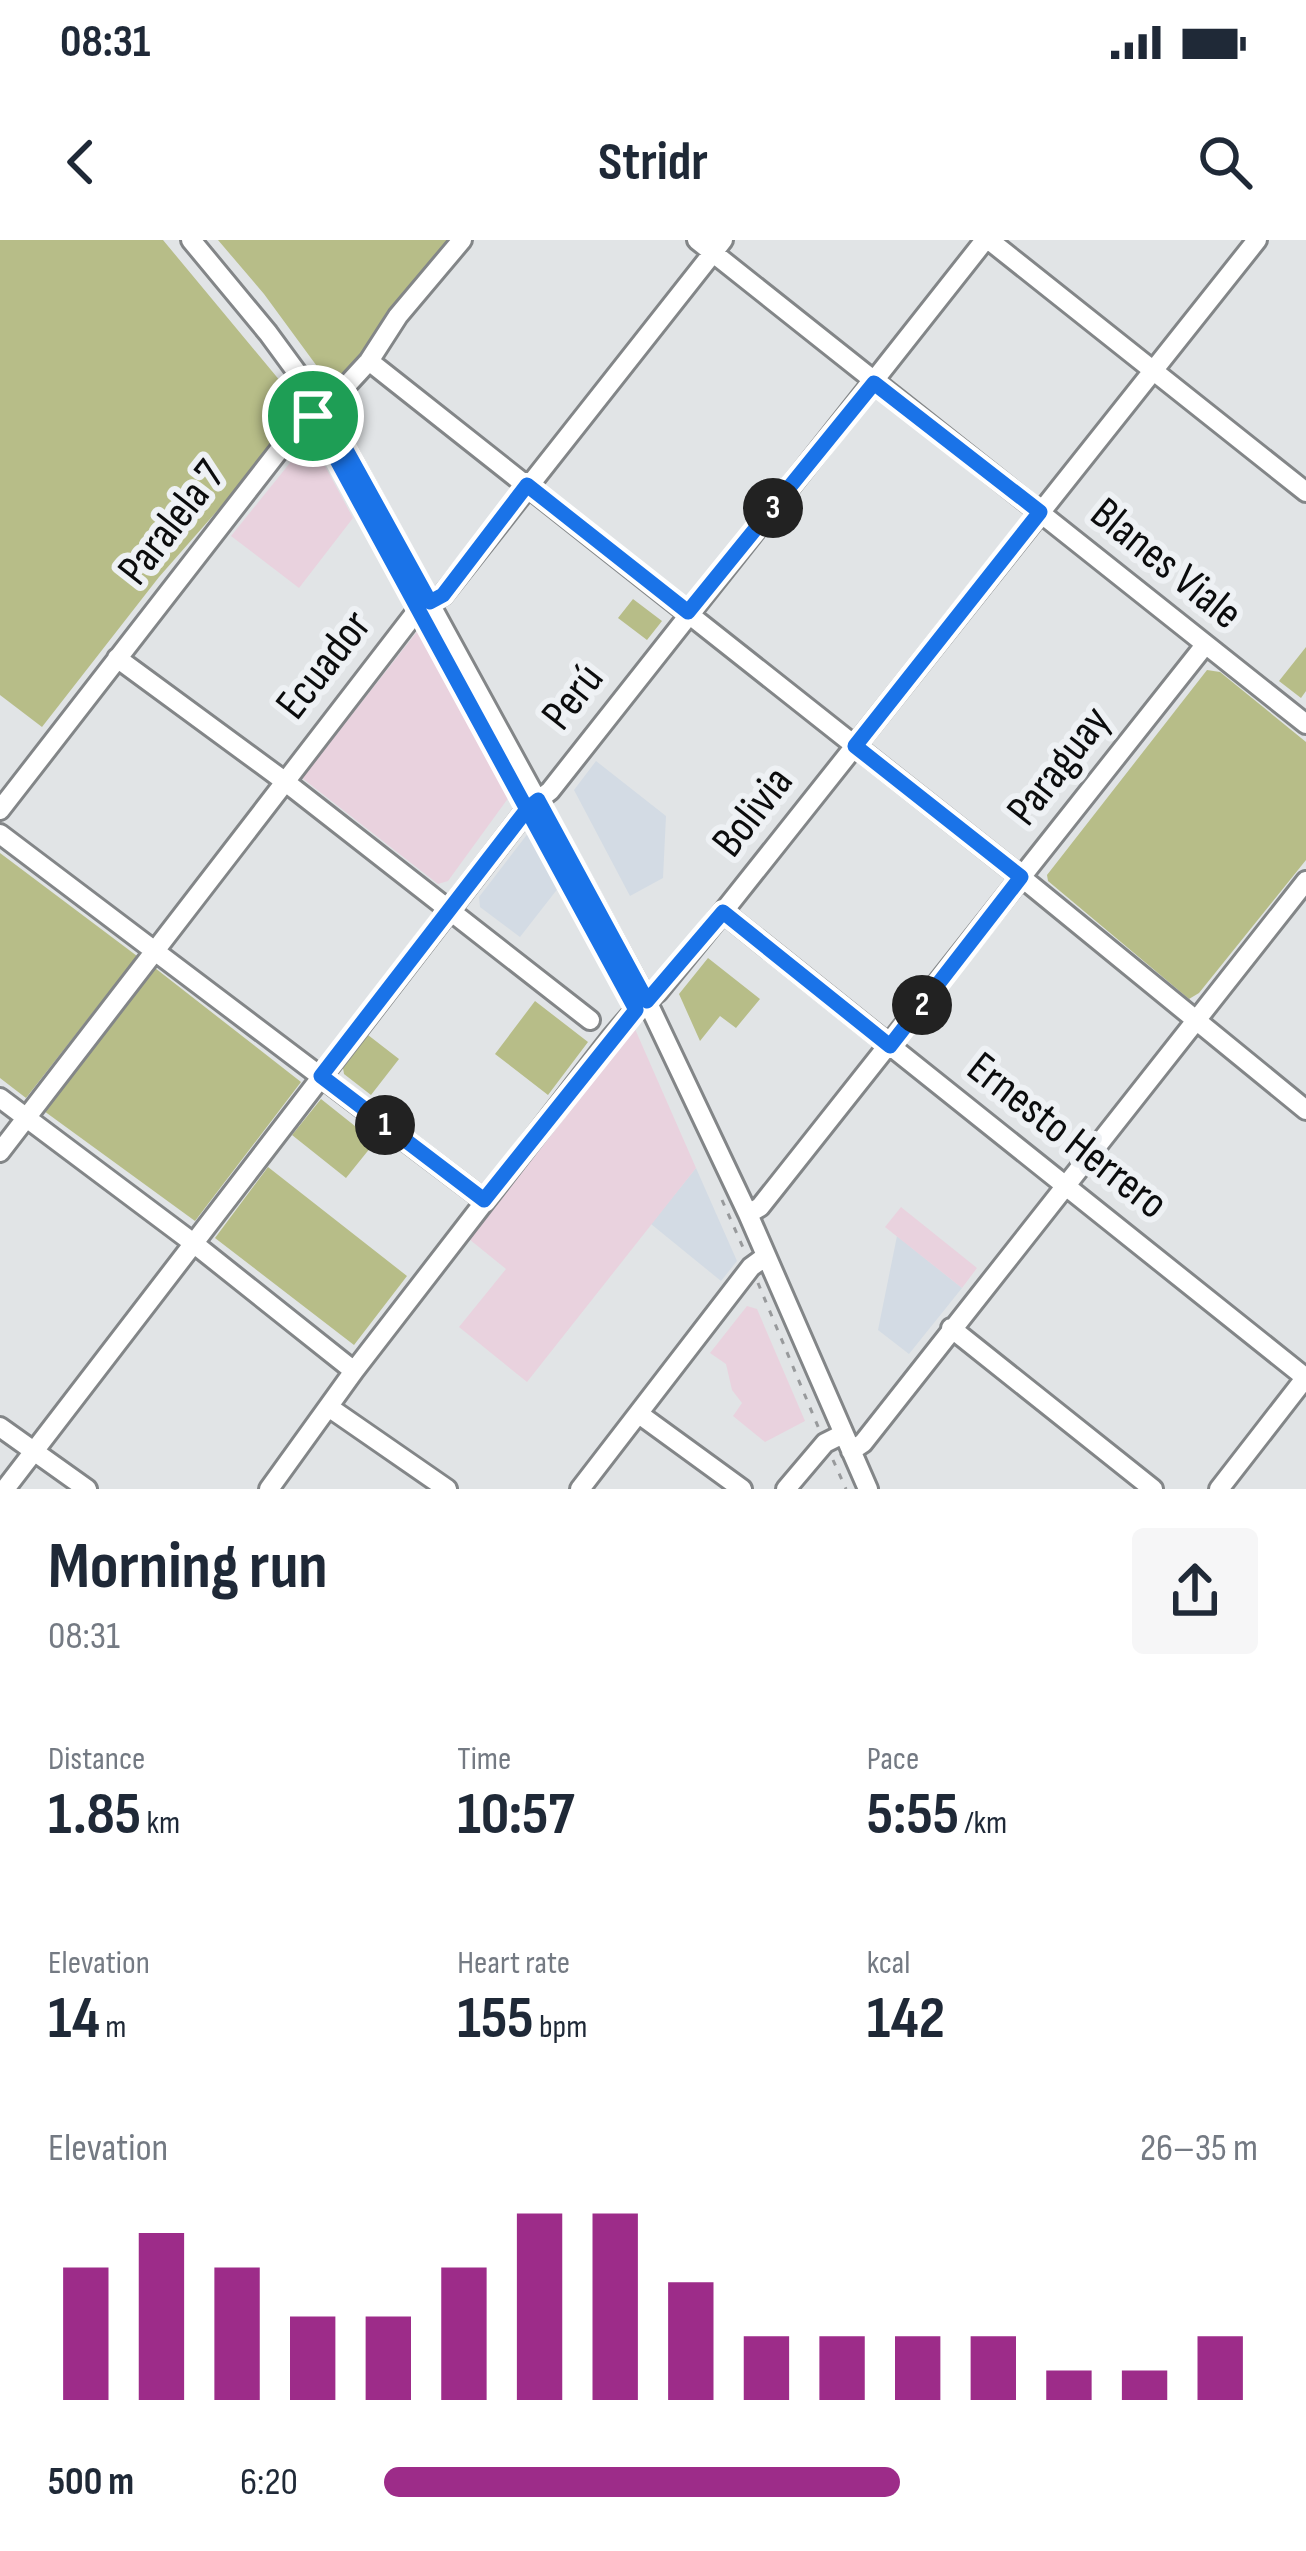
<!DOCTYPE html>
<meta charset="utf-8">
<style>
:root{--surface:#fff;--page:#f6f6f7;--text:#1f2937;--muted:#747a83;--accent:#9d2c89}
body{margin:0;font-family:"Sofia Sans Condensed",sans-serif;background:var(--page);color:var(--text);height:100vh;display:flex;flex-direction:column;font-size:45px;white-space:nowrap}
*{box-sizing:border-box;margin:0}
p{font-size:39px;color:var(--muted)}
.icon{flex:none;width:66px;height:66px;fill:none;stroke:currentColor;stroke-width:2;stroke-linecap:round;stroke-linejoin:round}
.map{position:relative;height:1249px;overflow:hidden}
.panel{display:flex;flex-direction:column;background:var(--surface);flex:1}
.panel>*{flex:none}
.pin{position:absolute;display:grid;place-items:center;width:102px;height:102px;color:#fff;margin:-51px;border:6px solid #fff;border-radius:50%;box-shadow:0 3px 12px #0007}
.km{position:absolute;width:60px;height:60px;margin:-30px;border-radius:50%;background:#222;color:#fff;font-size:33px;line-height:60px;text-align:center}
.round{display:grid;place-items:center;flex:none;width:126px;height:126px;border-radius:12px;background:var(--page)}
.head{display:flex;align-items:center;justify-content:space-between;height:204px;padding:0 48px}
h1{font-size:66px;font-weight:700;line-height:90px}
.figures{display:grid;grid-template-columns:repeat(3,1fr);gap:18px;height:204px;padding:12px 48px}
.figures div{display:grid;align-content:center}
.figures b{font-size:60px;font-weight:700}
.figures small{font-size:33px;font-weight:400}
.figures p{font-size:33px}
.chart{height:336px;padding:24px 48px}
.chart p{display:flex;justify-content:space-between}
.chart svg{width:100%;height:216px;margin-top:12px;stroke:var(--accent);stroke-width:6}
ul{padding:0 48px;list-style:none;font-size:39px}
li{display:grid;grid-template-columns:192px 144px 1fr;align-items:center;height:90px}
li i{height:30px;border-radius:15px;background:var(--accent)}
.status{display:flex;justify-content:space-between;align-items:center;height:84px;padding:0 60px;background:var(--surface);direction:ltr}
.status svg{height:33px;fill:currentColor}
header{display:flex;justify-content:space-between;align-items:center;height:156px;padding:0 48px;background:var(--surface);font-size:54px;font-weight:700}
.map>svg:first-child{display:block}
</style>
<div class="status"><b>08:31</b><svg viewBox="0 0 49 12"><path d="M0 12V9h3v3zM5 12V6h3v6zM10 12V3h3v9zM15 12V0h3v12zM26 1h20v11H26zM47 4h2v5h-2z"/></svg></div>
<header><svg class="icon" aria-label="back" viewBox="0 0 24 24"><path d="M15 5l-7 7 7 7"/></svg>Stridr<svg class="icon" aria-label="search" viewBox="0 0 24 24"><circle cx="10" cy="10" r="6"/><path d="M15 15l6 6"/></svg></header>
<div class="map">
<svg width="1306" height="1249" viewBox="0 0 1306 1249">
<rect width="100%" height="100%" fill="#e1e4e6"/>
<path fill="#d3dbe4" d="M596,521l70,55 -3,62 -33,18 -56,-106z
M529,592l30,55 -39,50 -40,-30 -1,-10z
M696,928l41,93 -16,20 -70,-57z
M897,996l65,52 -53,66 -31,-24z"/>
<path fill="#e9d2de" d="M310,198l43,80 -54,70 -68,-52z
M423,384l86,173 -61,84 -10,3 -136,-106z
M635,789l61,139 -169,214 -68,-55 47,-58 -37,-30z
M901,967l76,61 -15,20 -77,-61z
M747,1066l10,3 48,112 -40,21 -32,-26 9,-13 -10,-13 -6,-26 -16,-11z"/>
<path fill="#b7bd88" d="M0,0h163l142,171 -146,166 -117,150 -42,-32z
M218,0h233l-114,146 -7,-2 -66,-90z
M633,359l29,22 -15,19 -29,-22z
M1306,407v44l-5,7 -22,-17z
M1207,430l13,2 86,70v118l-107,133 -10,6 -141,-118 -1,-6z
M0,613l137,103 -111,142 -26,-20z
M708,718l52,41 -24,29 -16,-12 -20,25 -21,-47z
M155,728l146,114 -106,139 -151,-110z
M535,761l53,41 -40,53 -53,-41z
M368,795l31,24 -28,36 -27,-21 -1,-6z
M321,859l54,43 -29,36 -54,-43z
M268,927l139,109 -53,69 -139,-107z"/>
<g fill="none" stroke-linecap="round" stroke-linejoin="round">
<defs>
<path id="minor" d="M191,0l77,93 55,75 324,593 101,213 120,275
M697,0l609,484
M989,0l317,252
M369,121l652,516 285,233
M117,418l166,122 307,240
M0,570l291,-375 43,-36 35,-38 29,-45 64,-76
M0,594l484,366
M723,672l583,466
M0,858l192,144 162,129
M0,912l419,-544 24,-13 280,-355
M748,974l12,-7 445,-562
M951,1088l202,161
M330,1168l117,81
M639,1174l103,75
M0,1187l87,62
M851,1211l12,-8 443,-562
M5,1249l523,-681 22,-17 435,-551
M269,1249l85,-118 257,-333 25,-29 22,-17 65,-80 534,-672
M580,1249l171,-222 15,-11
M786,1249l39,-46 18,-9
M1219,1249l87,-112"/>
</defs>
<use href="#minor" stroke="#838688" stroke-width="24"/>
<path stroke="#989a9c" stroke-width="3" stroke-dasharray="6 9" stroke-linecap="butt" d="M722,960l23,52
M758,1043l61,146
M833,1220l13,29"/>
<use href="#minor" stroke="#fff" stroke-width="18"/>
</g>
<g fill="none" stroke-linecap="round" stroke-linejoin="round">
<defs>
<path id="route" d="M313,176l323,594 -152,190 -163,-124 207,-268 10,-8 109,201 76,-89 167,134 131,-169 -166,-131 185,-234 -166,-129 -186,229 -161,-127 -84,110 -13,7 -107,-194 -10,8"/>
</defs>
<use href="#route" stroke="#fff" stroke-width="24"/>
<use href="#route" stroke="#1a73e8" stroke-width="15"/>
</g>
<g text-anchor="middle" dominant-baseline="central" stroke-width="12" stroke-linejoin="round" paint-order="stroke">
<g font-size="45" fill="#0b0c0d" stroke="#eef1f4">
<text transform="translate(172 283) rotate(-52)">Paralela 7</text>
<text transform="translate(1166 324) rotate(39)">Blanes Viale</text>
<text transform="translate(324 425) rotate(-52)">Ecuador</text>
<text transform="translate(573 457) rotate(-52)">Perú</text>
<text transform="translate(1059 526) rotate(-52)">Paraguay</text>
<text transform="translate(753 572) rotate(-52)">Bolivia</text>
<text transform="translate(1067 896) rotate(38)">Ernesto Herrero</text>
</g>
</g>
</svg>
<div class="pin" style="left:313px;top:176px;background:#1e9e55"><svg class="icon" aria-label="arrive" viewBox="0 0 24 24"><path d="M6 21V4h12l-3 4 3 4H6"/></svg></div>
<b class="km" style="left:385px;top:885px">1</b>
<b class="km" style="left:922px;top:765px">2</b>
<b class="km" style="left:773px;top:268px">3</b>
</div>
<section class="panel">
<div class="head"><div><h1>Morning run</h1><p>08:31</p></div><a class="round"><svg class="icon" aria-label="share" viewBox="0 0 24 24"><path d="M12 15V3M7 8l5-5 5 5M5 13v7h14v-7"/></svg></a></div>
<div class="figures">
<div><p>Distance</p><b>1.85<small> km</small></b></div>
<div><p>Time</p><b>10:57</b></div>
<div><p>Pace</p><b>5:55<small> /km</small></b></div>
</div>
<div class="figures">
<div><p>Elevation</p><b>14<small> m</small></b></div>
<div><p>Heart rate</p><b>155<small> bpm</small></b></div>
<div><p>kcal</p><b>142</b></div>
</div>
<div class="chart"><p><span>Elevation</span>26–35 m</p>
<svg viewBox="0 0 160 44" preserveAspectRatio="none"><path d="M5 44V17M15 44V10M25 44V17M35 44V27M45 44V27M55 44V17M65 44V6M75 44V6M85 44V20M95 44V31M105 44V31M115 44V31M125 44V31M135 44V38M145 44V38M155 44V31"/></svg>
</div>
<ul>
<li><b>500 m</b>6:20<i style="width:59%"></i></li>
</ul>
</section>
